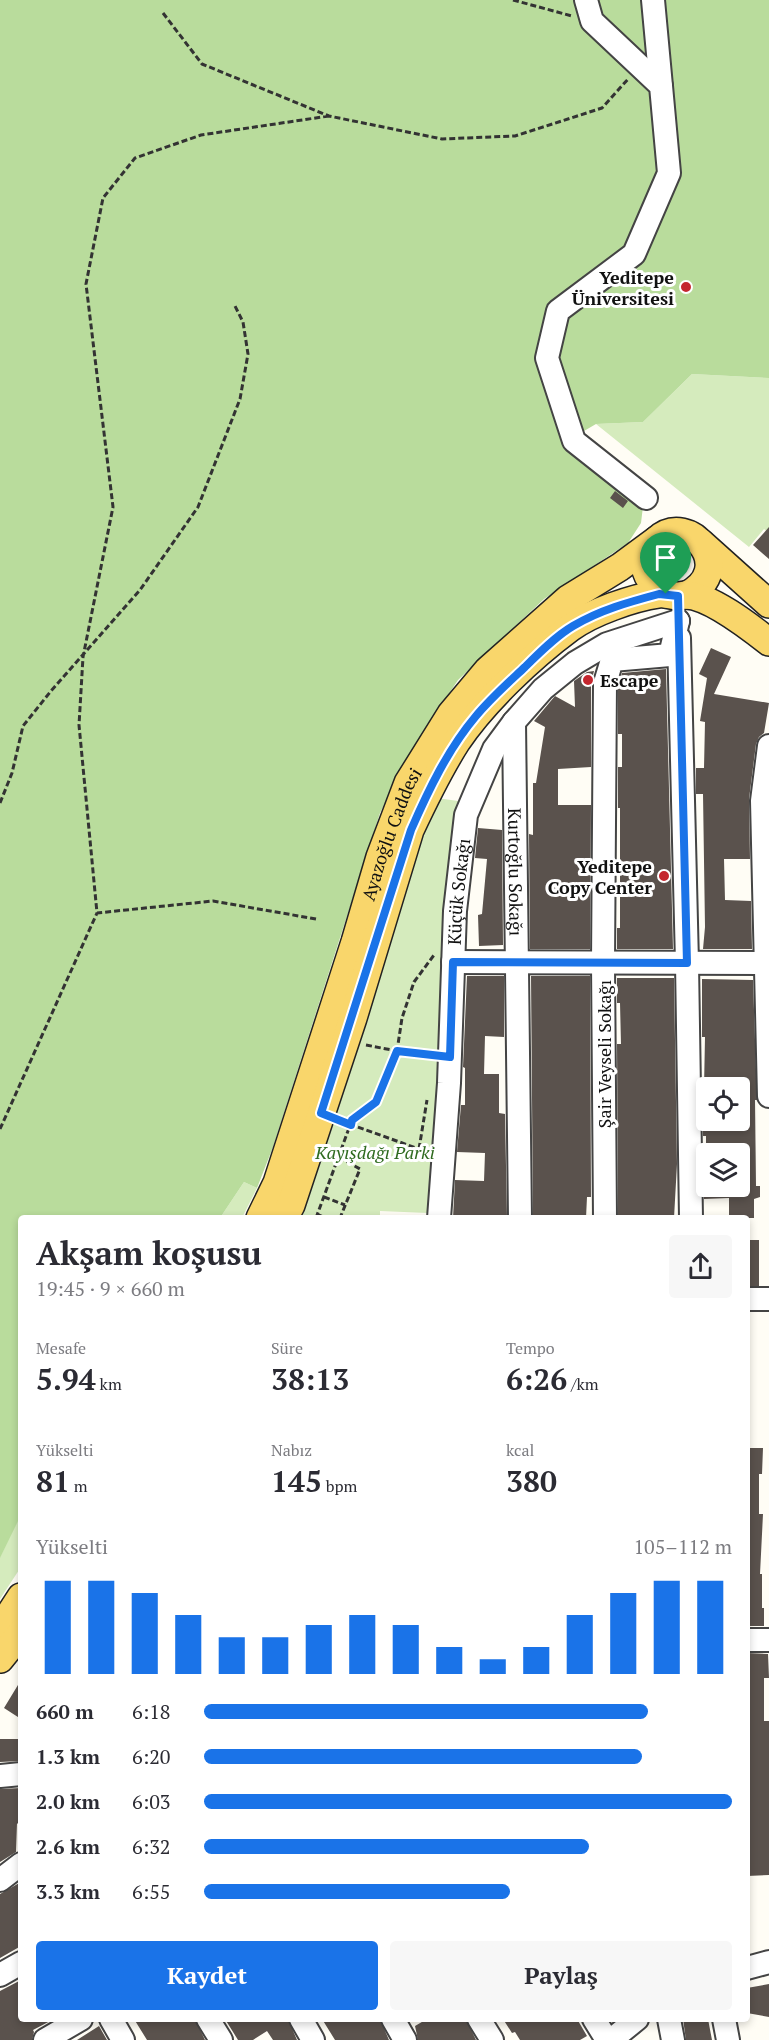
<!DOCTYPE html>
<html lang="tr">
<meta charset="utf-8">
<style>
:root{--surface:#fff;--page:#f7f7f7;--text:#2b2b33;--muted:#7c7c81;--accent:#1a73e8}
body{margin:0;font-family:"PT Serif",serif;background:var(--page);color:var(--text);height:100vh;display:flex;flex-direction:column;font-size:22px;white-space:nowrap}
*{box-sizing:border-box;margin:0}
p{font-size:20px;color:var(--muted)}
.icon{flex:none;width:33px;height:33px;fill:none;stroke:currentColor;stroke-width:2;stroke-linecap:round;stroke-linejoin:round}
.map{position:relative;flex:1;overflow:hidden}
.sheet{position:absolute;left:18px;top:1215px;width:732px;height:807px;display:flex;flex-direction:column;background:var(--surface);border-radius:6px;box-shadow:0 3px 9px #0003}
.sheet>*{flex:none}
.buttons{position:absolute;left:696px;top:1077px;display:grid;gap:12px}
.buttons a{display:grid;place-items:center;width:54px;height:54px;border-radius:6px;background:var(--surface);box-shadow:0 3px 9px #0003;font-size:30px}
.pin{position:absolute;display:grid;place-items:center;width:51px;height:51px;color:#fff;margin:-62px -26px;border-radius:50% 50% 50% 0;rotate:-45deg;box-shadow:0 0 6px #0007}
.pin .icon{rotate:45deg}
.round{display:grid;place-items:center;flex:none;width:63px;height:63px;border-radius:6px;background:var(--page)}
.summary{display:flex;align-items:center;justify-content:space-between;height:102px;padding:0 18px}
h1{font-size:33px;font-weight:600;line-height:45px}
.metrics{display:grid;grid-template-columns:repeat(3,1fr);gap:9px;height:102px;padding:6px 18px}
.metrics div{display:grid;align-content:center}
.metrics b{font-size:30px;font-weight:600}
.metrics small{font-size:16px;font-weight:400}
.metrics p{font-size:16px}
.chart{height:168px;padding:12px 18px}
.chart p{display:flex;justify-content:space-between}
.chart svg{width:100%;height:108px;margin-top:6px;stroke:var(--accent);stroke-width:6}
.action{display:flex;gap:12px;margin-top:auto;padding:12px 18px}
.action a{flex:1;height:69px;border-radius:6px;background:var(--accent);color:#fff;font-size:24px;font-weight:600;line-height:69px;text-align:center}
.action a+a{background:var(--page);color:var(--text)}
ul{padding:0 18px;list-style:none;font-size:20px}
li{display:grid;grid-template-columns:96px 72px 1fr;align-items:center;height:45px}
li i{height:15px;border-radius:8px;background:var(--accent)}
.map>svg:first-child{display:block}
</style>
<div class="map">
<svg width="769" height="2040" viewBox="0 0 769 2040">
<rect width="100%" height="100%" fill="#fffdf5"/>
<path fill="#d5ebbd" d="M692,374l77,4v155l-5,-4 -15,18 -153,-123 47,-2z
M437,798l21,3 -13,123 -2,132 -15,157 -48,-2v7h-91l122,-367z
M244,1182l13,6 -15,30h-22z
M21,1514v53l-21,32v-42z"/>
<path fill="#b9dc9c" d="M0,0h769v378l-77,-4 -49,48 -47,2 -12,7 -11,13 71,54 -3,25 -13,20 -84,56 -86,81 -46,69 -32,64 -107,334 -16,41 -13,-6 -24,36h-199v297l-21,43z"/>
<path fill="#5a524d" d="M615,491l13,10 -5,7 -13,-10z
M769,527v32l-16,-14z
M711,648l20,9 -17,37 55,9 -5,30 -5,4 -3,7 -7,55 1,60h-26l1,41 26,1 1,48h-49l2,-22 -2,-133h-7v-26h8l1,-46 -5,-1 7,-43 -8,-4z
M666,669l7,280h-56v-21h3v-120h-2v-41h4v-33h-4v-49l4,-12z
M594,671l-3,12v84l-33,2v36h33l-1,144h-60l-1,-115 4,1v-52h3l9,-56 -11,-6 21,-25 20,11 -1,-26 13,-9z
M478,828l24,2 1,115 -24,1 -1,-31 4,-1 5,-55 -12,-1z
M467,976h37v61l-19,-1 -1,38h15v39l6,1 2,104h-54l2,-38 29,1 1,-28 -28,-1 4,-47h4v-37l-2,-1z
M531,976h59l1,221h-4l-1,21h-53z
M617,978h57l3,186 -3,54h-56l-1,-174h4l-1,-41h-3z
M702,979l51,1 4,120h-2l1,86h4v11l-6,2v19h-25v-20l-25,1v-13h36v-32h-34v-18h-3v-16h37v-32h-36l1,-51h-3z
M747,1240h12v46h-12z
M747,1448h16l-1,26h-3v40h4l-3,60h2v34h2v18h-17z
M747,1653l21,1 1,24h-5v43h5v154l-22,1 2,-86 -2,1z
M21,1680v39l-17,-11z
M0,1739h21v22l-21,1z
M21,1788v39l-4,-4 -1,29 -16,10v-73z
M21,1882v64l-21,12v-64z
M21,1980v39h33l-21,11 1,2 -2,8h-32v-49z
M769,1984v33l-22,-4v-25z
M134,2019h61l10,21h-58z
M225,2019h63l9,21h-24l-6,-9 -14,9h-15z
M322,2019h58l9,21h-54z
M427,2019h39l10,21h-58l-3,-14z
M503,2019h74l10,17 -7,4h-60l-5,-8 -3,1z
M683,2019h25l4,21h-26z
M99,2026l8,14h-30z"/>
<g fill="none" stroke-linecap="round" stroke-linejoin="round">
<defs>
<g id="minor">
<path d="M586,0l6,21 69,65 8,87 -35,81 -76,57 -11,47 27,83 72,57"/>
<path d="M653,0l8,86"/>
<path d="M679,638l8,325 4,255"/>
<path id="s1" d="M514,722l6,496"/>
<path d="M769,746l-7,55 7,295"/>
<path d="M453,962l316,1"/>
<path id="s2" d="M439,1218l10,-135 6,-172 11,-96 28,-66 20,-27 29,-33 32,-26 32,-19 71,-23"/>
<path d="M605,1218l-2,-255 2,-280 7,-23 58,-5 8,-34"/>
<path d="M747,1299h22"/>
<path d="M747,1640h22"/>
<path d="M0,1776l21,-2"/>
<path d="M0,1880l21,-16"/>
<path d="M747,1968l22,-6"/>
<path d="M0,1975l21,-12"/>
<path d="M111,2019l12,21"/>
<path d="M208,2019l13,21"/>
<path d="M301,2019l12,21"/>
<path d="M393,2019l12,21"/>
<path d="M479,2019l13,21"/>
<path d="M594,2019l13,21"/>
<path d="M669,2019l4,21"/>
<path d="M724,2019l4,21"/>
<path d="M45,2040l36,-21"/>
<path d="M611,2040l26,-21"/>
</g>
<g id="major">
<path d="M701,543l68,61"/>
<path d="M666,594c-12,-9 -22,-17 -21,-34 1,-8 6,-14 12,-20 32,-30 81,29 30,55"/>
<path id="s3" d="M260,1218l17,-35 78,-241 25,-85 28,-74 43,-69 37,-44 80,-71 52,-32 38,-28"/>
<path d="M284,1218l7,-13 62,-187 57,-188c14,-30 29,-61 47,-89 27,-40 74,-84 113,-113 22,-16 62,-30 89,-34 7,-1 12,2 18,2 3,0 6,-1 9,-1 24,1 64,32 83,47"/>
<path d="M0,1629l21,-32"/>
<path d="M0,1659l21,-26"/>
</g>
</defs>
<use href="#minor" stroke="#444" stroke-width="26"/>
<use href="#major" stroke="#222" stroke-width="30"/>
<path stroke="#333" stroke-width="3" stroke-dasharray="6 3" stroke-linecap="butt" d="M513,0l59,16
M163,13l39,51 127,52 113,23 73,-3 87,-28 27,-30
M0,803l12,-30 11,-47 28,-35 89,-101 58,-83 42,-108 8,-45 -5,-32 -9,-18
M316,919l-103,-18 -116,12 -18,-188 4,-68 30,-150 -27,-223 17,-86 32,-40 66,-23 128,-19
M366,1045l31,6 36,3
M341,1121l78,28
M0,1129l97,-216
M419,1149l8,-49
M339,1157l21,12 -20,49
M324,1197l21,8
M317,1214l8,4
M316,1218l36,-98 24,-18 8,-15 13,-36 5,-33 12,-36 20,-27"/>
<use href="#minor" stroke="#fff" stroke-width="22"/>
<use href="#major" stroke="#f9d66b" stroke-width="27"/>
</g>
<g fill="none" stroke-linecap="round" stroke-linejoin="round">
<defs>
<path id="route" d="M659,594l19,2 9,367 -234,-1 -3,95 -53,-6 -21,51 -24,18 -1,5 -30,-12 90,-283c17,-39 37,-81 65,-114 15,-18 32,-33 49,-49 14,-14 31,-31 48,-41 27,-16 56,-24 86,-32z"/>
</defs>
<use href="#route" stroke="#fff" stroke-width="12"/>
<use href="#route" stroke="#1a73e8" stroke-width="8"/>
</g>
<g fill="#c4262e" stroke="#fff" stroke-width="2">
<circle cx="686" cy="287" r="6"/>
<circle cx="588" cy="680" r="6"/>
<circle cx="664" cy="876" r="6"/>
</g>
<g text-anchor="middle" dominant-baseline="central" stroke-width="6" stroke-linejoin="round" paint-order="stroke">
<g font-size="18" font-weight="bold" fill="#111" stroke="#fff" text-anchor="end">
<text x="674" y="277">Yeditepe<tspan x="674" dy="21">Üniversitesi</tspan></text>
<text x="600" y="680" text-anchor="start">Escape</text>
<text x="652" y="866">Yeditepe<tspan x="652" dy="21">Copy Center</tspan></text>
</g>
<g font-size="18" fill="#111" stroke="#fff">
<text stroke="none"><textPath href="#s3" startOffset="406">Ayazoğlu Caddesi</textPath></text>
<text stroke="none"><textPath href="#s1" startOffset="150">Kurtoğlu Sokağı</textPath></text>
<text stroke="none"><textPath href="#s2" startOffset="327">Küçük Sokağı</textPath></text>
<text transform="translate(604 1054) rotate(-90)">Şair Veyseli Sokağı</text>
</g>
<g font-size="18" font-style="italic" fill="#2f6b1f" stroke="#fff">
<text x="375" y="1152">Kayışdağı Parki</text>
</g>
</g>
</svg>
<div class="buttons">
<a><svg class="icon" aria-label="locate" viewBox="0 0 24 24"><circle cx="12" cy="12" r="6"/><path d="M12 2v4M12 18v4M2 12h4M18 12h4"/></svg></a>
<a><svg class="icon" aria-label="layers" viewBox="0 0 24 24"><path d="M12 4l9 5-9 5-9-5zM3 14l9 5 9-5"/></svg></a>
</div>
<div class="pin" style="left:666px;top:594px;background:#1e9e55"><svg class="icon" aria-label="arrive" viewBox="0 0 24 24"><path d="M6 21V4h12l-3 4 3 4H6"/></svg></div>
<section class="sheet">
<div class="summary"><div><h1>Akşam koşusu</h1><p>19:45 · 9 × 660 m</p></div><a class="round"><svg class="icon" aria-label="share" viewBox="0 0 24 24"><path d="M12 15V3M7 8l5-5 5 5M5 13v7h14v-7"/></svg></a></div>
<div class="metrics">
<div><p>Mesafe</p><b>5.94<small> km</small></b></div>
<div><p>Süre</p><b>38:13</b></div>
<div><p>Tempo</p><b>6:26<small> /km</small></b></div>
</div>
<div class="metrics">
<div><p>Yükselti</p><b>81<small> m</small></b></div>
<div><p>Nabız</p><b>145<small> bpm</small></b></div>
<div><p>kcal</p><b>380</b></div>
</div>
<div class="chart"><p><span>Yükselti</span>105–112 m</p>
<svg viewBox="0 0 160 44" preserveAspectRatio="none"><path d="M5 44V6M15 44V6M25 44V11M35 44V20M45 44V29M55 44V29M65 44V24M75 44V20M85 44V24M95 44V33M105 44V38M115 44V33M125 44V20M135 44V11M145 44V6M155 44V6"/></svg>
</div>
<ul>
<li><b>660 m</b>6:18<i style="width:84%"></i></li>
<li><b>1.3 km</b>6:20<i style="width:83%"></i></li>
<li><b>2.0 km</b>6:03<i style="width:100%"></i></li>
<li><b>2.6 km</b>6:32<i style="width:73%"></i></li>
<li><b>3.3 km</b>6:55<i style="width:58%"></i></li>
</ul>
<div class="action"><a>Kaydet</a><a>Paylaş</a></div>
</section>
</div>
